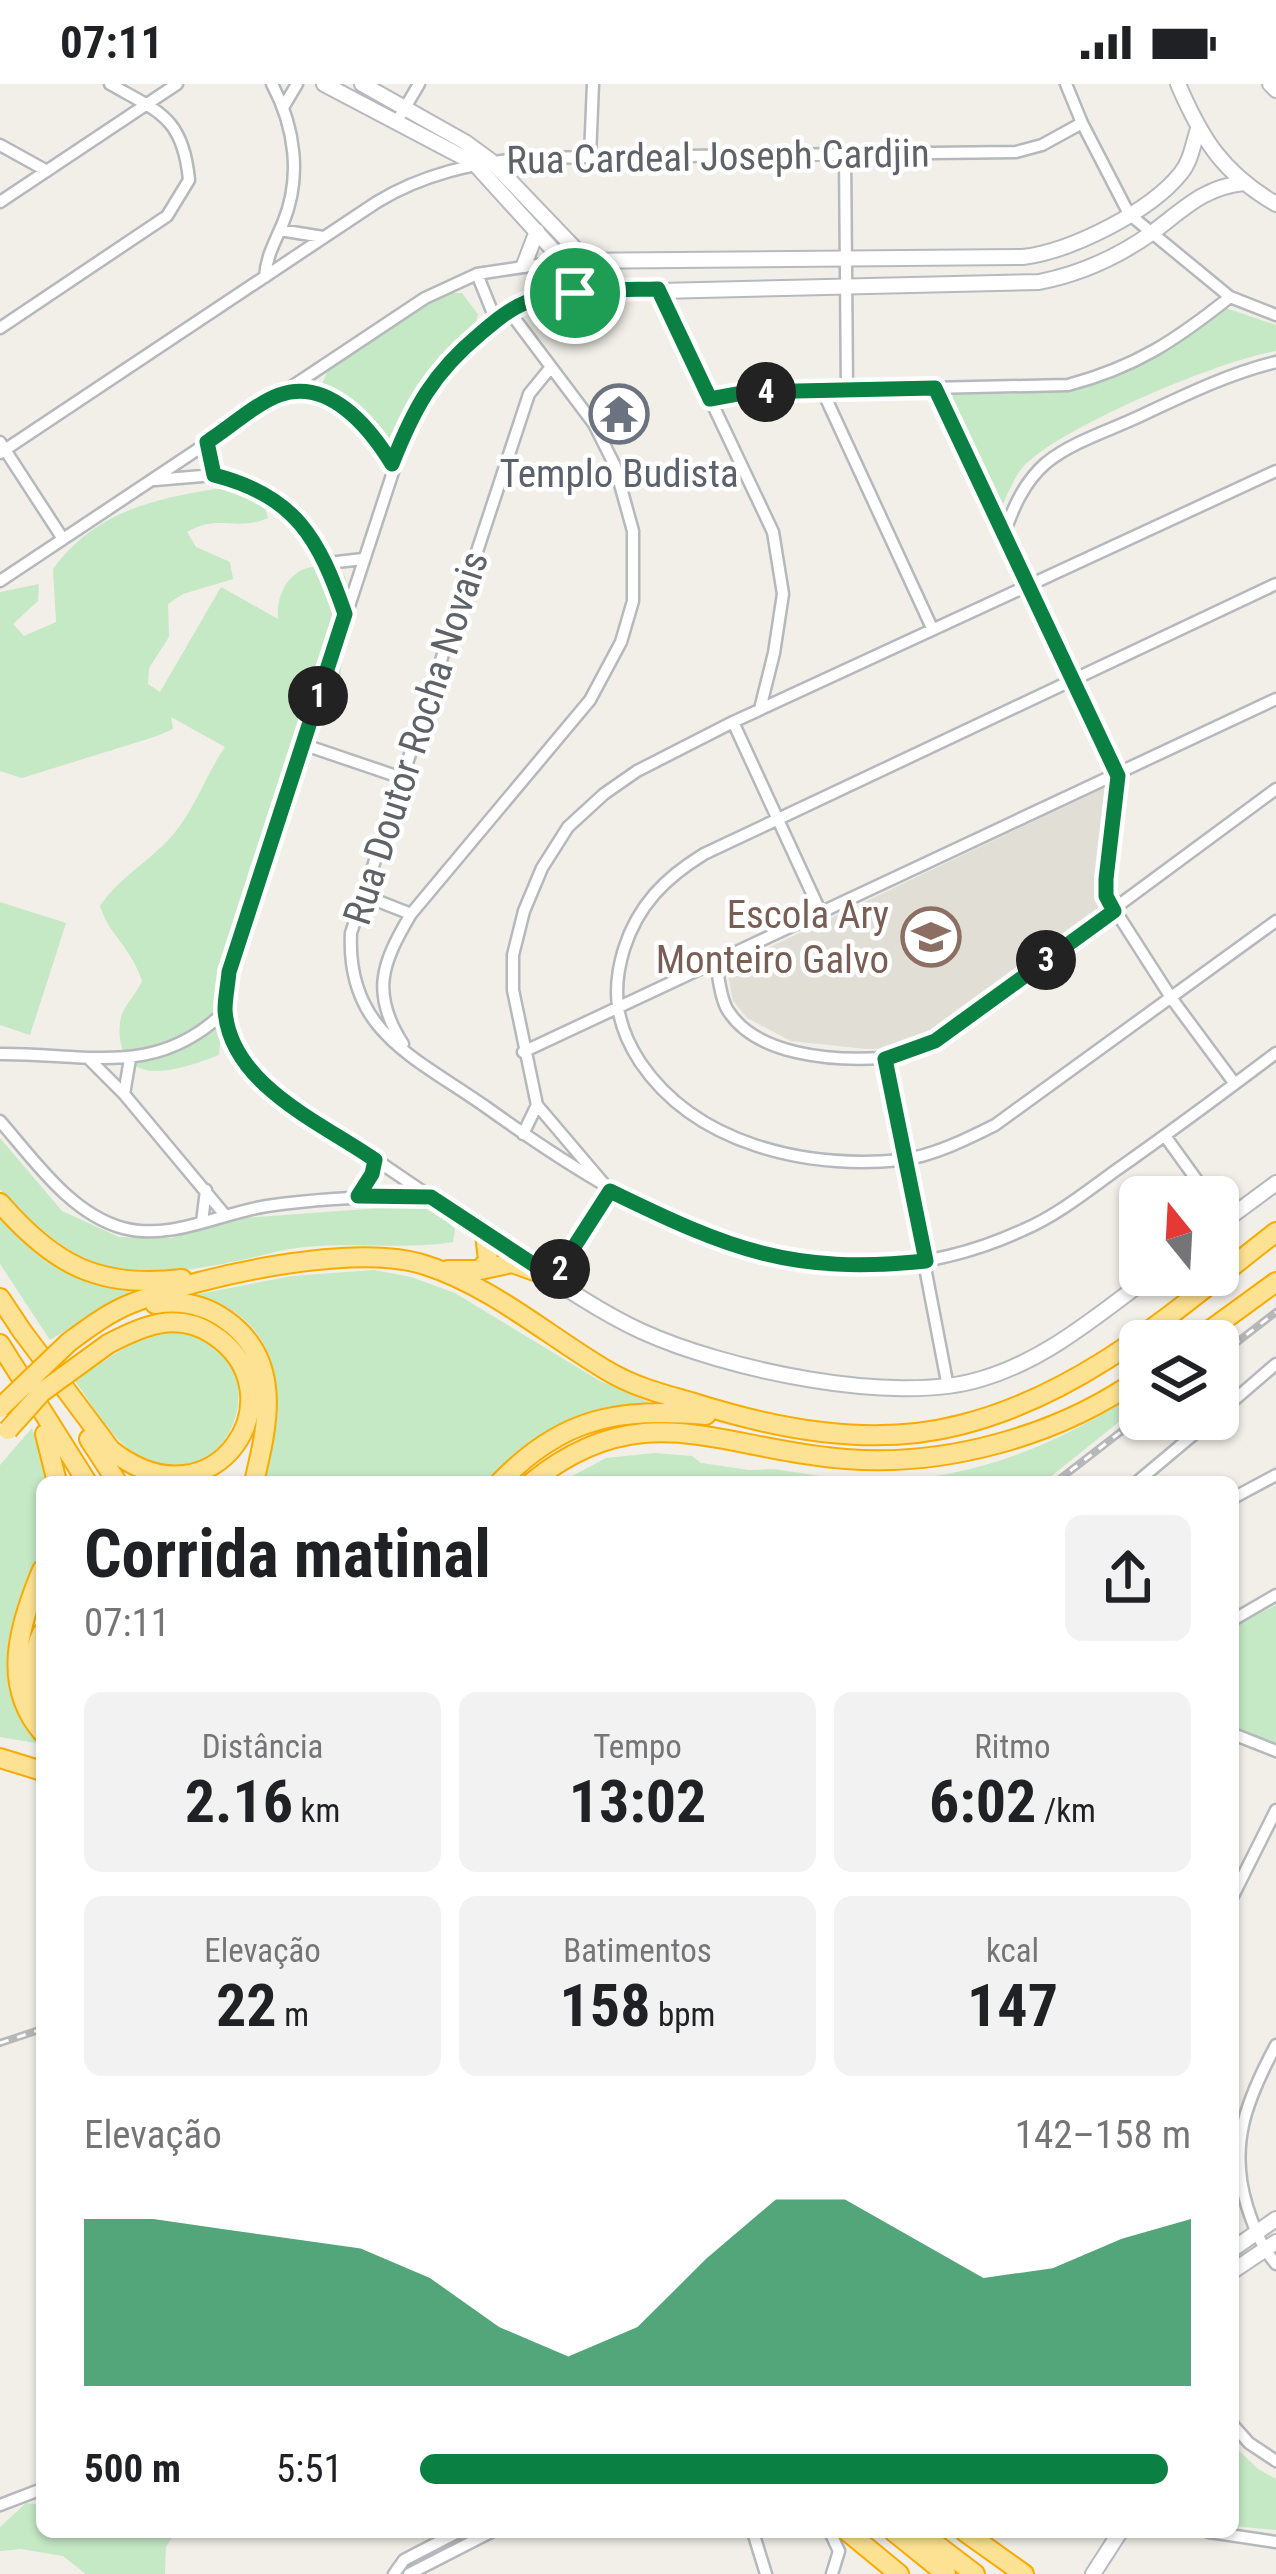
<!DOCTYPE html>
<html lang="pt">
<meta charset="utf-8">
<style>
:root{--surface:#fff;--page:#f2f2f2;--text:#202124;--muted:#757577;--accent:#0b8043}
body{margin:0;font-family:"Roboto Condensed",sans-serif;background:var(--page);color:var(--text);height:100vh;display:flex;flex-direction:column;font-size:45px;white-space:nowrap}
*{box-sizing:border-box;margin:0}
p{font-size:39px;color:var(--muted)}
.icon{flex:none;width:66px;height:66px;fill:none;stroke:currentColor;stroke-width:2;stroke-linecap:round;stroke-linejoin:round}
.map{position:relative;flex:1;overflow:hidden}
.details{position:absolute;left:36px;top:1392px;width:1203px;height:1062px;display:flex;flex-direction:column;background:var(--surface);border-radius:18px;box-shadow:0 3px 9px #0004}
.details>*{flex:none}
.needle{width:78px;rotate:342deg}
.fabs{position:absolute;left:1119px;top:1092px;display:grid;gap:24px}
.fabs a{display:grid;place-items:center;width:120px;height:120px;border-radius:18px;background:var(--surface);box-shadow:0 3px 9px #0004;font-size:60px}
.pin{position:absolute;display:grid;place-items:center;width:102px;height:102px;color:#fff;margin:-51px;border:6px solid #fff;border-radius:50%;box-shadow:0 3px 12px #0007}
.km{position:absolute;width:60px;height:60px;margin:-30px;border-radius:50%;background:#222;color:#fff;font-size:33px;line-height:60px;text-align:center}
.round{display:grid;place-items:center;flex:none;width:126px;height:126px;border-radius:18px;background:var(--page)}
.overview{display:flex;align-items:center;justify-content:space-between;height:204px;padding:0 48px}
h1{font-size:66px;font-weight:700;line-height:90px}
.metrics{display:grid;grid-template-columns:repeat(3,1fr);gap:18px;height:204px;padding:12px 48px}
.metrics div{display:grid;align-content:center;border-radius:18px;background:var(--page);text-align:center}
.metrics b{font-size:60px;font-weight:700}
.metrics small{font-size:33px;font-weight:400}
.metrics p{font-size:33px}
.chart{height:336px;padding:24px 48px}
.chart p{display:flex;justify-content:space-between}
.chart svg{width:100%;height:216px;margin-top:12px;fill:var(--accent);opacity:.7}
ul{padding:0 48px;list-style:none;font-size:39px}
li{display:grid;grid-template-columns:192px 144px 1fr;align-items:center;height:90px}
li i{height:30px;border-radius:15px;background:var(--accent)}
.status{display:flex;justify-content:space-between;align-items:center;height:84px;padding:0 60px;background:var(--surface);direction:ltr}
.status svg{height:33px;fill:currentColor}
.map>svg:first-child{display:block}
</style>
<div class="status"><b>07:11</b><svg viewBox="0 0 49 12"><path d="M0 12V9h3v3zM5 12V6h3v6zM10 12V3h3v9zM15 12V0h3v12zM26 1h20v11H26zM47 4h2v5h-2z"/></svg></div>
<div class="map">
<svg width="1276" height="2490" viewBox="0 0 1276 2490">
<rect width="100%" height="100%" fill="#f1efe8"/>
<path fill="#e1ded6" d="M1108,702l3,9 -10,80v21l7,14 -169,122 -36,16 -37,1 -75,-8 -44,-23 -14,-17 -5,-27 6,-10z"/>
<path fill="#c5e8c5" d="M448,209h14l16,21 -2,8 -53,59 -31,57 -7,1 -63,-55 9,-21z
M1220,222l56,19v26c-54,8 -219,77 -254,117 -9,11 -15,29 -22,42l-51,-108 5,-8c113,2 179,-8 266,-88z
M216,405h35l12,12 5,17c-32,14 -50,-5 -81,14l9,15 34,15 3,17 -50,15 -15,10 1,33 -20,31 -1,16 12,8 61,-105 57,32c-3,-40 31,-68 67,-43l8,34 -10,32 -3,40 -25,44 -90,254 -6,75c-25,9 -81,33 -96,-4 -4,-11 -5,-25 -1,-37 5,-12 15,-21 20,-33 -11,-34 -33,-46 -42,-75 20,-30 54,-47 76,-75 20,-25 31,-58 49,-84l-54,-30 2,12 -16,7 -135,42 -22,-7v-179l39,-8 -1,17 -25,23 11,12 32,-14 -3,-53c41,-56 98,-70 163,-80z
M0,818l66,21 -36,112 -30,-10z
M0,1054l62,73 57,26 53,1 43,-18 206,-15 17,7 17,17 -2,13c-48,8 -99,0 -148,5 -25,2 -49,11 -73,15 -115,23 -150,11 -232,-72z
M0,1128l64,58 66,22 -80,48 -50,-76z
M374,1186l37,7 44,16 145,88 54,23 -31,5 -130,73h-229c22,-76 25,-164 -70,-187l98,-19z
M172,1247c122,13 56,187 -38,122 -25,-18 -42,-49 -60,-73l58,-37z
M1140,1308v13l-96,77h-168c103,-4 177,-36 264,-90z
M32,1344l18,54h-8v74l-22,59 10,114 12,15 -42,-7v-272z
M655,1369l37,3 9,7 48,7 25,-1 85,13h-298l45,-24z
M1276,1521v146l-43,-21v-103z
M1233,2361l25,24 18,10v51l-43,-4z
M26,2419l16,2v27h133l-9,15 -1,27h-79l-23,-18 -42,-7 -21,2v-24z"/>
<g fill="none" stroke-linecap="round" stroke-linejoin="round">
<defs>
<path id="street" d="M1066,0l16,39 47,91 101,83 46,18
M284,22l13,-22
M396,39l23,-39
M0,61l47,26
M845,69l2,237
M590,72l3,-72
M0,118l177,-118
M280,146l43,7
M477,190l19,47
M265,193c1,-20 10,-35 18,-54 19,-46 12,-96 -11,-139
M658,205l115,243 10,62 -9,59 -14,56
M0,244l167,-112 22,-36c-6,-63 -30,-68 -79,-96
M551,283l-22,27 -178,539c-5,99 64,124 135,174 162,116 337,215 537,123 33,-14 63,-38 92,-59 54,-38 108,-78 161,-118
M935,304l183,387 -12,121 66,103 63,85
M823,308l109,236
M282,310c58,-1 82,23 110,70
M710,315l38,-7 320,-7c68,-18 108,-45 162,-88
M0,358l63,97
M207,358l7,33
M0,369l377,-251c46,-28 96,-39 149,-44l490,-6 26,-7 40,-22
M155,396l59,-5 38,12 44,28 32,48 17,51
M1004,450c9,-26 20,-52 42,-71 26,-21 62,-32 92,-46 45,-21 89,-43 138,-55
M328,479l35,-4
M0,497l425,-283 52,-24 86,-13
M1276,500l-572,270c-39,24 -66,51 -80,95 -13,42 -8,76 16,113 56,83 166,107 261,98 32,-4 66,-21 94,-35l281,-204
M733,638l88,191
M302,660l100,34
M365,812l46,18
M716,880c3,14 4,33 11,45 28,47 106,52 155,49 19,-1 36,-9 53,-17l341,-252
M225,927l13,40 31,36 216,147
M403,960c-33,-51 -21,-81 8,-130l179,-214 31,-58 12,-41v-70l-18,-65 -21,-42 -85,-113
M523,968l753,-353
M0,970c86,-1 156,25 225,-43l4,-39 182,-555c24,-41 69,-98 116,-115 15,-5 33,-6 48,-9
M88,974l36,36 101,121
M885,975l63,328
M124,1010l6,-35
M0,1037c34,39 71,93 123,107 48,13 97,-15 144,-22 55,-8 109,-10 164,-9
M523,1050l14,-29
M1165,1052l44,61
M358,1112l14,-22 3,-14
M202,1138l4,-32
M554,1194l56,-87 -73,-86 -24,-115v-35l11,-44 18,-43 26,-41 36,-33 33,-23 96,-49 543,-251
M1218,1330l58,-50
M1137,1398l75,-63
M1233,1414l43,-23
M1233,1536l43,-25
M1233,1650l43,17
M1233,1812l43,-86
M1276,1961c-29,54 -48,100 -29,161 7,22 14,40 29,58
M1233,2341l16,18 27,18
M0,2421l42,-16
M753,2448l13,42
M830,2448l9,19 -7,23
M1209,2448l67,10
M394,2490l10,-14 54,-28
M409,2490l82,-42"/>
<path id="secondary" d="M324,0l150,79 89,98 12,32 464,-11c41,-8 79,-25 114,-50 31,-23 51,-45 91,-49
M362,0l103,58 26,19 95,99 12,31
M1178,0c24,56 45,89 98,120
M1270,0l6,6
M563,177l460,-4c48,-6 127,-45 158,-84 10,-12 12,-29 17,-44
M524,181l13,-34
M1218,1142l58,-43
M485,1150c51,33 102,72 156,97 83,38 252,75 340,48 65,-19 117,-64 171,-104
M1233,2165l43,-30
M1233,2187l43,-29
M1093,2490l27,-42"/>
<path id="highway" d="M0,1119c54,62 99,86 182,76
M448,1186h32l32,-7 42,15
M480,1186l8,-10 -3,-26
M0,1214l24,36
M155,1220c25,-4 50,1 71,16 57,40 42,104 28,162
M19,1243l92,123c105,83 192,-58 101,-116 -36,-23 -70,-8 -104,10
M1195,1257l81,-59
M69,1258c19,-14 39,-29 61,-38 70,-28 224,-62 295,-39 66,21 122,70 181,105 26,16 56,24 85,32 85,27 180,46 269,23 124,-31 217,-116 316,-193
M0,1260l87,138
M45,1350l12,48
M89,1355l28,43
M500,1398c63,-65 118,-74 206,-67
M532,1398c111,-90 190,-32 314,-23 99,8 212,-23 294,-81
M42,1486c-22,54 -42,113 0,162
M42,1549c-11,23 -11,45 0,68
M0,1674l42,13
M848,2448l51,42
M894,2448l52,42
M920,2448l55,42
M965,2448l59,42"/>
</defs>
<use href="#street" stroke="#b5b8bc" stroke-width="15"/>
<use href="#secondary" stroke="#b6babf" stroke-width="18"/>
<use href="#highway" stroke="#f9ab00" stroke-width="22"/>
<use href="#street" stroke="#fff" stroke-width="10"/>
<use href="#secondary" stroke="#fff" stroke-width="14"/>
<use href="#highway" stroke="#fde293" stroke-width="18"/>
<defs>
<path id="rail" d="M1218,1273l58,-45
M1056,1398l84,-65
M0,1959l42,-14"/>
</defs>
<use href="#rail" stroke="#b6b7b8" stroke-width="8"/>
<use href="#rail" stroke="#fff" stroke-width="3" stroke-dasharray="9" stroke-linecap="butt"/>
<defs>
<path id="highway-bridge" d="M0,1324l69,-66
M8,1346l34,-38 66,-48"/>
</defs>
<use href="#highway-bridge" stroke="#f9ab00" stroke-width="22" stroke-linecap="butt"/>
<use href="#highway-bridge" stroke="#fde293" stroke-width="18"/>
</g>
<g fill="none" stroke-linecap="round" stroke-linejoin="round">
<defs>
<path id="route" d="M658,205l52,110 38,-7 187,-4 183,388 -12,103v17l8,15 -179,130 -50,18 41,202c-135,14 -197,-12 -316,-70l-56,87 -123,-81 -73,-1 14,-22 3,-14c-53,-37 -145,-75 -150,-150 0,-12 3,-26 4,-38l116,-358c-26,-75 -49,-118 -131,-139l-7,-33c22,-14 48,-38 72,-47 50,-18 91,33 113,69 22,-56 41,-91 88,-130 14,-12 29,-25 47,-32 41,-14 88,-12 131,-13z"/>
</defs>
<use href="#route" stroke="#fff" stroke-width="24"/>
<use href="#route" stroke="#0b8043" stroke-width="15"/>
</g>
<defs>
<symbol id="temple-ring" viewBox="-11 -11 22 22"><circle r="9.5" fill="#fff" stroke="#6b7280" stroke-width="1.5"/><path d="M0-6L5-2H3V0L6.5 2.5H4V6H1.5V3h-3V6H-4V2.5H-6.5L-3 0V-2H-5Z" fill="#6b7280"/></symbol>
<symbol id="school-ring" viewBox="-11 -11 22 22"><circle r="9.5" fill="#fff" stroke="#8d6e63" stroke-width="1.5"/><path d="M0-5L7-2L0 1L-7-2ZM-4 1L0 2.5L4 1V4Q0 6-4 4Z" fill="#8d6e63"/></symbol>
</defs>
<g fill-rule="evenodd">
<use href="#temple-ring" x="586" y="297" width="66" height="66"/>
<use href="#school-ring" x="898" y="820" width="66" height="66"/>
</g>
<g text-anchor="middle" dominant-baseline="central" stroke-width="9" stroke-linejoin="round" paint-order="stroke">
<g font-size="39" fill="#5f6368" stroke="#fff">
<text transform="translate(718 73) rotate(-1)">Rua Cardeal Joseph Cardjin</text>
<text transform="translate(416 654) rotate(-72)">Rua Doutor Rocha Novais</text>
</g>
<g font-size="39" fill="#5b616d" stroke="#fff">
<text x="619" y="390">Templo Budista</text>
</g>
<g font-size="39" fill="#785e54" stroke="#fff" text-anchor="end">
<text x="889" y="831">Escola Ary<tspan x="889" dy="45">Monteiro Galvo</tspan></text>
</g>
</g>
</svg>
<div class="fabs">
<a><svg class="needle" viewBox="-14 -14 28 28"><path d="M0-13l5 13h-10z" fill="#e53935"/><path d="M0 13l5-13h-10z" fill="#757577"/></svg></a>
<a><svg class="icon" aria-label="layers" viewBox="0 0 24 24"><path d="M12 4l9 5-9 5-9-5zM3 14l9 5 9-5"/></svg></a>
</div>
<div class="pin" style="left:575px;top:209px;background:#1e9e55"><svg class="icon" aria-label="arrive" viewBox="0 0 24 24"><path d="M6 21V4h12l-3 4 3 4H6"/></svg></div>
<b class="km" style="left:318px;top:612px">1</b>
<b class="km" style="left:560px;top:1185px">2</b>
<b class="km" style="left:1046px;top:876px">3</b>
<b class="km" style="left:766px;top:308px">4</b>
<section class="details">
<div class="overview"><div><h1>Corrida matinal</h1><p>07:11</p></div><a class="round"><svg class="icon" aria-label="share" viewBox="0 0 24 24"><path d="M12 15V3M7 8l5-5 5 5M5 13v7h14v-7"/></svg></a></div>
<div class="metrics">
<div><p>Distância</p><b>2.16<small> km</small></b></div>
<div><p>Tempo</p><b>13:02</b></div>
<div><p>Ritmo</p><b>6:02<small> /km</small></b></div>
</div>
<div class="metrics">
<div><p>Elevação</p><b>22<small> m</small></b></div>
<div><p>Batimentos</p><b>158<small> bpm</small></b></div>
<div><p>kcal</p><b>147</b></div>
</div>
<div class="chart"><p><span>Elevação</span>142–158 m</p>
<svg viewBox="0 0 160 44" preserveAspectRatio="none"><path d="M0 44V10L10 10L20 12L30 14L40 16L50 22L60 32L70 38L80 32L90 18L100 6L110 6L120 14L130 22L140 20L150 14L160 10V44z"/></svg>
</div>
<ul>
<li><b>500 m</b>5:51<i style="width:97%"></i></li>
</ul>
</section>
</div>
